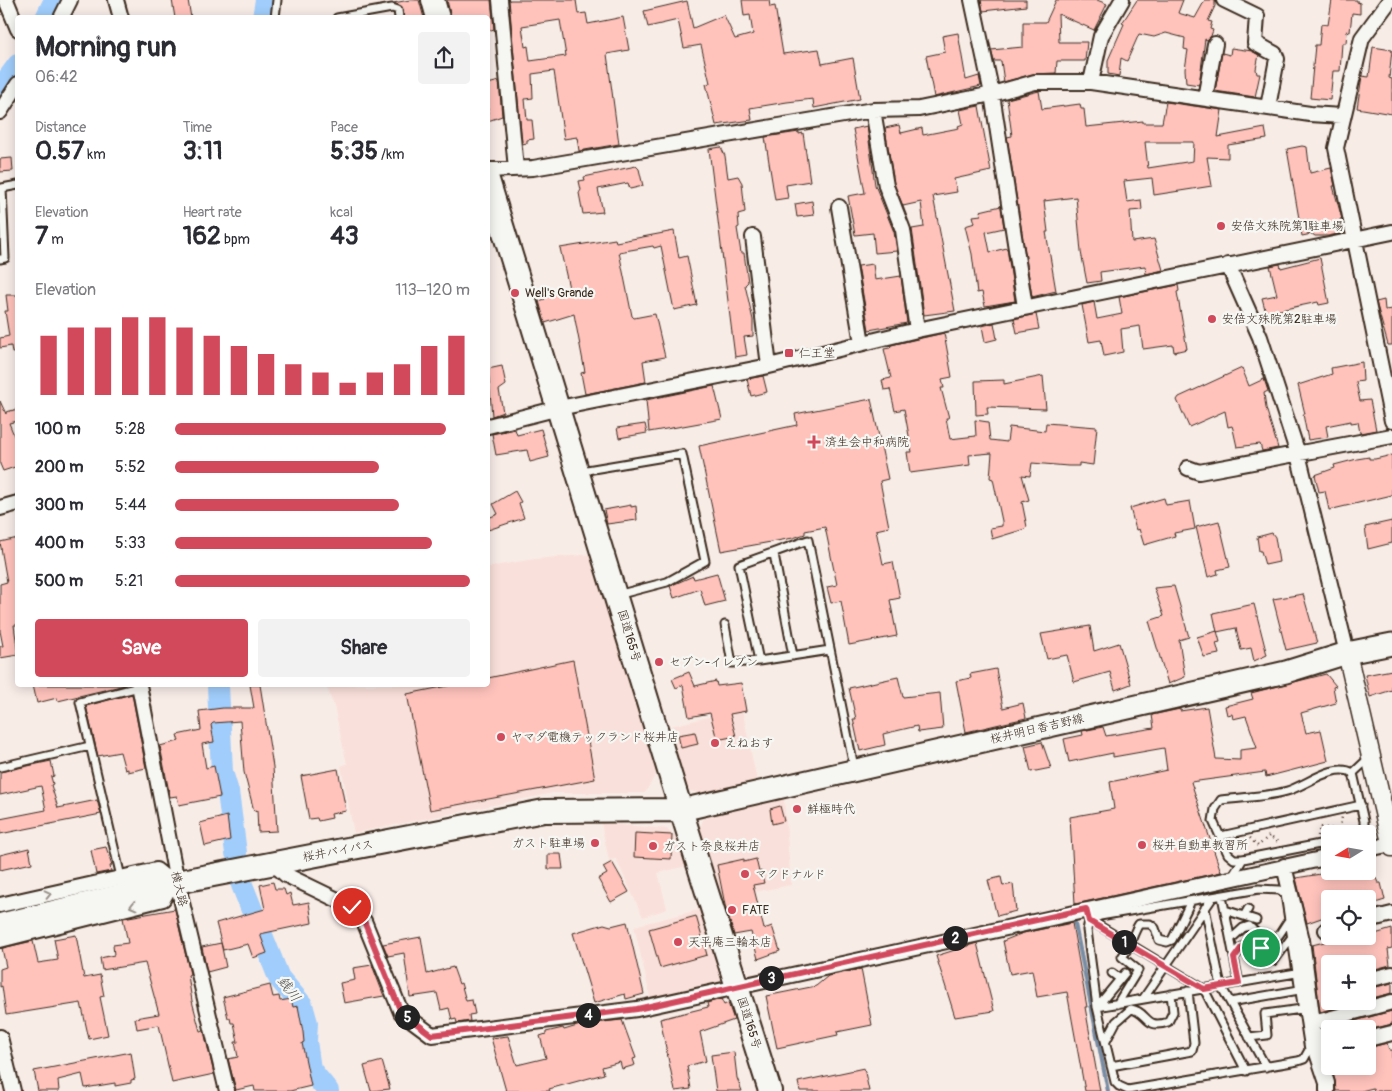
<!DOCTYPE html>
<meta charset="utf-8">
<style>
:root{--surface:#fff;--page:#f2f2f3;--text:#2b2b33;--muted:#7c7c81;--accent:#d1495b}
body{margin:0;font-family:Pangolin,"Klee One",sans-serif;background:var(--page);color:var(--text);height:100vh;display:flex;flex-direction:column;font-size:19px;white-space:nowrap}
*{box-sizing:border-box;margin:0}
p{font-size:16px;color:var(--muted)}
.icon{flex:none;width:28px;height:28px;fill:none;stroke:currentColor;stroke-width:2;stroke-linecap:round;stroke-linejoin:round}
.map{position:relative;flex:1;overflow:hidden}
.drawer{position:absolute;left:15px;top:15px;width:475px;height:672px;display:flex;flex-direction:column;background:var(--surface);border-radius:5px;box-shadow:0 2px 12px #0003}
.drawer>*{flex:none}
.needle{width:32px;rotate:259deg}
.tools{position:absolute;left:1321px;top:825px;display:grid;gap:10px}
.tools a{display:grid;place-items:center;width:55px;height:55px;border-radius:5px;background:var(--surface);box-shadow:0 2px 12px #0003;font-size:25px}
.pin{position:absolute;display:grid;place-items:center;width:42px;height:42px;color:#fff;margin:-21px;border:2px solid #fff;border-radius:50%;box-shadow:0 1px 5px #0007}
.km{position:absolute;width:25px;height:25px;margin:-12px;border-radius:50%;background:#222;color:#fff;font-size:14px;line-height:25px;text-align:center}
.round{display:grid;place-items:center;flex:none;width:52px;height:52px;border-radius:5px;background:var(--page)}
.head{display:flex;align-items:center;justify-content:space-between;height:85px;padding:0 20px}
h1{font-size:28px;font-weight:700;line-height:38px}
.stats{display:grid;grid-template-columns:repeat(3,1fr);gap:8px;height:85px;padding:5px 20px}
.stats div{display:grid;align-content:center}
.stats b{font-size:25px;font-weight:700}
.stats small{font-size:14px;font-weight:400}
.stats p{font-size:14px}
.chart{height:140px;padding:10px 20px}
.chart p{display:flex;justify-content:space-between}
.chart svg{width:100%;height:90px;margin-top:5px;stroke:var(--accent);stroke-width:6}
.action{display:flex;gap:10px;margin-top:auto;padding:10px 20px}
.action a{flex:1;height:58px;border-radius:5px;background:var(--accent);color:#fff;font-size:20px;font-weight:700;line-height:58px;text-align:center}
.action a+a{background:var(--page);color:var(--text)}
ul{padding:0 20px;list-style:none;font-size:16px}
li{display:grid;grid-template-columns:80px 60px 1fr;align-items:center;height:38px}
li i{height:12px;border-radius:6px;background:var(--accent)}
.map>svg:first-child{display:block}
</style>
<div class="map">
<svg width="1392" height="1091" viewBox="0 0 1392 1091">
<rect width="100%" height="100%" fill="#f8ece7"/>
<filter id="ink" filterUnits="userSpaceOnUse"><feTurbulence type="fractalNoise" baseFrequency=".02" numOctaves="2"/><feDisplacementMap in="SourceGraphic" scale="10" xChannelSelector="R" yChannelSelector="G"/><feConvolveMatrix kernelMatrix="1 2 1 2 8 2 1 2 1" color-interpolation-filters="sRGB"/></filter>
<g filter="url(#ink)">
<path fill="#fae0da" d="M594,554l64,216 -13,23h-92l-199,40 -13,-67 6,-2 -13,-58 -8,-21h162v-118l47,-8z
M742,709l15,72 -53,13 -14,-3 -7,-12 -12,-53z
M784,798l7,87 -72,14 -21,-67 6,-14z
M601,823l66,6 13,11 6,26 -28,7 9,36 -24,8 -27,-58 -7,1z
M703,909l22,73 -74,18 -17,-74z"/>
<g fill="none" stroke-linecap="round" stroke-linejoin="round">
<path stroke="#788ca3" stroke-width="4" d="M1074,919l34,172"/>
<path stroke="#a0cdfb" stroke-width="22" d="M46,18l9,-18
M263,18l3,-18
M0,89l18,-24
M218,685l4,87 6,20 8,61
M242,885l37,93 23,27 5,18 -1,18 4,28 18,22"/>
</g>
<path fill="#ffc3bc" stroke="#3b2a1e" fill-rule="evenodd" d="M172,0h16l3,18h-16z
M410,0h9l5,18h-20l-2,-11 -9,-4z
M447,0h44l3,29 -6,2v-13h-37z
M509,0h67l2,14 8,-1 2,11 35,-7 6,33 -22,4 12,90 -40,7 -2,-14 -13,2 -10,-68 -22,3 1,24 -8,1 2,21h5l2,19 -7,1v3l-5,1zM560,20l6,36 -36,5 -2,-15 -3,1 -3,-21z
M742,0h27l1,7 5,-1 8,48 36,-5 3,15 31,-6 7,41 -46,9 -1,-9 -26,3 -37,6 2,12 -36,5 -10,-41 4,-1 -9,-38 -17,3 -6,-28 -30,7 -4,-16 43,-10 6,27 31,-13 11,24 18,-5 -3,-19 -6,1z
M981,0h45v6l-43,5z
M1056,0h41l10,4 -13,26 -36,-16 1,28h28l-2,19h-28l-1,12 -23,1 -29,8 -3,-21h-7l-3,-11 32,-3v-25h23z
M1137,0h46l-5,13 17,5 10,-18h10v6l-7,15 4,1 -2,7 3,1 -2,6 -4,4 -2,-1 -6,46 -13,-2 -1,-14 3,-19 -4,-1 1,-11 -19,-5 -12,4 -15,-3 -12,27 -6,-3 -2,18 -11,-2v-14l16,-36 -2,-1z
M1332,0h25v2l3,1v11l-8,-1 -2,19 -3,-1 -1,12h-4l-2,28h-7l-3,29 -20,-2 5,-53h4l2,-21 7,1z
M958,33l8,47 13,-4 2,10 -47,11 -8,-41 19,-4 -3,-16z
M1373,47l19,3 -3,28 3,1v35l-35,-6 5,-32 7,1z
M1231,48l21,3 7,4 -3,14 1,5h3l-5,23 -40,-6 7,-38 8,2z
M499,81l3,35 -14,5v-37z
M1039,91l3,18 38,-5 1,5h3l2,18 57,-6v2h19l4,-21 56,8 -4,27 47,-9 2,11 -39,6v13l-21,-1 5,29 -58,9 -2,-17 -28,3 3,21 14,-2 1,10 -12,1 2,31 22,-3 9,31 -17,4 -1,-8 -45,6 1,9 -14,2 -6,-31 -5,-55 -32,4 4,31h-2l10,59 -24,6 -25,-160 5,-1 -5,-37zM1145,142h49l-1,19 -45,7z
M979,106l12,65 -37,8 3,13 -24,4 22,115 -31,4 -12,-86 12,-2 -3,-25 -18,4 -9,-22 -9,-56 14,-3 2,8 21,-5 1,7 36,-7 -1,-2 5,-2 -3,-14z
M867,126l8,59 19,47 3,19 -22,2 -2,-20 -18,2 -7,-39 17,-3 -12,-64z
M799,132v2l4,-1 7,48 -24,4 2,13 -13,2 -10,-63z
M1302,146l5,1 3,26 21,-5 4,18h-2l9,33h-2l2,14 -14,3h-13l-3,-2 -10,2 -15,-87z
M721,147l4,9 3,22 10,-2 4,7 3,29 -7,2 1,13 -2,1 4,25h3l4,29 -3,3 8,35v16l-9,1 3,18 -12,2 -26,-208z
M12,158l1,13 -13,1v-13z
M636,166l3,3 4,17 -13,3 -2,-6 -30,6 5,23 -20,2 -4,-21 2,-3 -2,-9 6,-1 -1,-3z
M812,201l2,14 -17,2 -2,-13z
M1001,206l3,22 -18,4 4,20 17,-4 8,53 -30,5 -3,-14 -5,1 -5,-39 -7,-28 10,-3 -2,-7 8,-1 -1,-4z
M674,231l5,27 8,-2 10,49 -23,5 -13,-64 -7,2 -1,-2 -34,6 13,64 2,2 21,-4 10,43 -22,4 3,21 -61,12 -4,-21 4,-1 -11,-58 -29,9 -6,-22 6,-2 -1,-3 25,-8 -9,-40 55,-9 1,3z
M1320,258l9,45 -10,2 -1,-3 -52,11 -4,-15 15,-3 -7,-29 10,-2 1,4z
M873,264l2,16 26,-4 6,47 -38,7 -11,-64z
M1178,285l1,6 -2,1 10,57 -13,3 -1,-7 -30,4 -3,-23 -19,3 2,23 -19,4 -3,-16 -12,2 -7,-37 12,-3 3,17 25,-5 -3,-17z
M6,295h12v57l-6,1 -1,-7 -11,2v-10l9,-2 -4,-25h3z
M1384,300l1,10 7,-1v36h-4l-12,-43z
M1036,314l3,15 -22,4 -3,-14z
M994,323l3,16 -12,3 -3,-16z
M944,333l8,44 -10,2 2,9h-3l8,30h-3l4,21 26,-3 -1,-16 13,2 2,18 17,2 2,-15 36,4 1,-8 51,4 -4,38 -14,-2v3h-11l-36,-3 -2,13 -8,-1 7,25 -7,2 5,25 -2,2 -33,10 -2,-11 12,-2v-5l-9,-42 -3,-1 2,-25 -23,2 1,10 -60,8 -3,-21h5l-8,-43 -9,2 -5,-22 -6,1 -2,-10 9,-2 -7,-29 6,-1 1,-3z
M1362,362l1,19 -7,1 4,19 10,-1 6,30 -16,3 -2,-11 -7,1v-2l-25,5 2,11 -20,3 -5,-26h2l-7,-29 34,-11 -1,-6z
M502,366l4,19 -7,5 4,22 -11,4 -4,-47z
M1242,368l7,18 15,-7 4,12 -4,2 2,15 12,40 -16,3 -2,-7 -23,3 -4,-18 -1,-3 -4,1 -3,-16 -36,16 -12,-27 2,-3z
M763,376l4,16 -16,4 -4,-17z
M1043,376l3,33 -59,-2 1,7 -12,1 -1,-34 29,-1v4z
M714,386l8,33 -73,13 -3,-32z
M871,399l17,80 -8,2 9,46 -13,3 7,34 10,-2 7,36 -10,2 7,36 -48,9 -8,-44 -10,2 -4,-16 10,-2 -12,-58 -20,4v3l-12,4 -72,13 -22,-105 98,-21 -2,-11z
M0,401l6,13v-2l12,-3v12l-9,2 9,22v21l-15,5 -3,-7z
M645,424l2,9 -28,5 -2,-10z
M515,429l2,6 24,-6 8,28 -19,5 -3,-12 -31,5 -4,-21z
M1392,455v40l-63,15 -4,-19 -6,1 -4,-17 20,-7 -1,-3 23,-6 12,-2v2h6z
M515,491l6,11 -2,1 5,15 -36,12v-12l10,-4 -5,-10z
M1164,498l2,7 24,-4 5,28 -21,4 1,3 -31,9 -5,-16 -3,1 -6,-22z
M631,505v2l5,-1 1,14 -30,4 -3,-14z
M1219,521l11,46 -13,3 1,4 -10,3 -12,-50z
M1392,521v22l-24,6 -3,-22z
M1272,533l3,4 4,25 -14,3 -4,-14h-2l-2,-14z
M18,538v87h-4l4,30 -18,3v-12h3l-3,-15v-47l7,-2 -7,-40z
M717,573l8,28 -20,5 -5,-17 -26,9 -4,-12 23,-10 1,3z
M1174,586l15,51 -10,3 6,37 -17,7 -19,-63 15,-5 -10,-28z
M1303,594l14,49 -31,7 -13,-51z
M1254,604l13,51 -13,6 -3,-13 -10,2 -5,-22 -19,4 -4,-19z
M1090,626l4,25 25,-8 12,41 -16,6 -5,-18 -36,10 -7,-27 -20,4 -6,-25z
M1217,631l3,11 -4,1 3,11 -15,3 -7,-20z
M573,660l22,119 -165,31 -23,-116 45,-9h36v-7z
M996,669l7,39 20,-5 3,15 -60,14 -10,-51 15,-3 -1,-4z
M1392,670v20l-22,7 -5,-22z
M689,672l6,14 21,-5 1,5 24,-3 5,28 -16,3 6,22 -19,4 -7,-27 -21,4 -6,-32 -7,3 -4,-9z
M1326,674l10,12 -3,1 3,16 -35,10 5,20 15,-3 7,31 -62,16 -1,-5 -74,10 30,90 -146,32 -5,-87 44,-8 -4,-27 57,-12 -3,-22 -51,9v-4l-44,9 -5,-23 19,-4 -1,-4 21,-4 3,9 48,-8 -2,-13 28,-6v2l27,-4 9,52 24,1v-10l17,-2 -11,-32 -13,3 -1,-5 -5,1 -2,-9 28,-7 -2,-6z
M898,677l5,20 37,-4 3,36 -25,3 -1,-6 -34,8 2,11 -25,6 -7,-32h3l-7,-31z
M33,685h92l-67,16 -1,-3 -20,5z
M250,685h10l1,6 12,76 4,64 -19,1 -1,-22 -3,1 -10,-39 -4,-51 -27,2 -2,2 3,17 -12,2 4,24 8,-2 6,31 -41,8 -2,-9 -7,1 -10,-51 19,-5 -2,-6 24,-5 -2,-19 24,-3h31z
M132,694l14,74 -18,4v-3l-3,1 -5,-18 -22,4 -12,-50z
M695,732l3,12 -17,4 -3,-13z
M1042,742l9,26 -20,4 -6,-26z
M51,761l3,15 -3,1 2,7 -2,1 7,23 39,-8 4,14 -101,20v-15l46,-9 -5,-24 -41,9v-23z
M338,769l8,42 -15,3 1,4 -14,3 -1,-3 -8,1 -8,-43z
M780,806l4,15 -12,3 -2,-15z
M227,816l3,24 -25,6 -5,-23z
M635,833l37,2 -1,24 -37,-2z
M106,847l6,18 -2,1 1,5 -15,3 -5,-24z
M29,848l3,15 -32,7v-15z
M548,854h13l2,15h-15z
M744,859v3l12,-3 3,13 2,-1 3,12 -11,2 11,44 8,-3 8,25 -22,8 -7,-27 -17,3 -9,-30 -8,-40z
M612,862l17,30 -18,10 -13,-23 9,-5 -4,-7z
M1339,871h34l5,12h3l4,17 -13,4 -1,-5h-46l2,17 -20,7 -11,-45z
M1001,877l2,9 10,-2 3,27 -19,5 -9,-36z
M273,882l2,7h9l2,6 4,-2 3,12 16,-3 3,21 -52,11 7,19 -14,5 -5,-14 -25,6 -7,-27 49,-14 -5,-24z
M175,909l15,65 -2,1 4,26 8,30 4,-1 10,44 -42,9 -13,-58 -22,4 -2,-11 24,-4 -14,-51 -43,7 -2,-12 14,-3 -1,-10 15,-2 -5,-25z
M696,916l11,39 -47,13 -11,-39z
M627,922l17,72 -18,5 -1,-5 -31,9 -21,-70 31,-9 7,2z
M1072,923l15,84h-2l15,84h-15l-18,-99 -30,5 -5,-27 -22,4 -7,-33 20,-8z
M1392,929v19l-4,1 2,16 -15,4 -2,-5h-43v15l-4,1 4,21h31l-41,11 -8,-67 29,-7v-2h27z
M76,935l8,43 16,-3 4,21 -4,1 8,38 -19,4 -8,-36 -75,12 -4,-29 -2,1v-18l6,-2 -4,-19 31,-7 5,22 20,-3 -4,-21z
M421,937l6,37 26,-7 6,17 2,-1 5,18 6,-1 3,14 -6,1 1,6 -13,2 -1,-4 -4,1 -3,-12 -8,2 -4,-17 -27,4 -6,-44 -16,3 -5,-12z
M221,943l5,24 -19,5 -5,-25z
M977,943l17,68 -39,6 -19,-61z
M372,965l12,31 -40,7 -4,-20 15,-3 -2,-12z
M861,969l11,56 -35,7 1,3 -61,13 -11,-52 50,-10 12,-10z
M1392,983v10l-24,6v-10z
M270,985l3,12 6,-1 1,5 11,-2 2,8 5,-1 5,26 1,10 -2,1 9,43 -21,5h-35l-1,-5 -18,4 -8,-31 10,-2 -3,-15h3l-4,-19h-3l-1,-5h-2l-5,-21z
M721,999l3,6 4,-2 6,17 -34,12 6,29 -19,5 4,23 -16,2 -15,-72 48,-12 -1,-4z
M1392,1011v13l-24,6 -43,-1z
M622,1020l14,38 -3,1 2,6 -13,4 -2,-7 -18,5 2,7 -55,15 1,2h-44l-15,-53 17,-2 9,29 29,-7 -6,-22 6,-2v-2l17,-4 1,2 20,-6z
M1387,1043l2,7h3v41h-18l-1,-3 -12,3h-25l-1,-10 -4,-15h37v-18z
M131,1052l4,27 -4,1v3l-16,3v-3l-30,5 -3,-14 -24,6 1,11h-21l-4,-20z
M734,1052l3,26 5,13h-26l-5,-36z
M382,1061l8,28 -19,2 -7,-25z
M864,1068l5,23h-69l-2,-9z"/>
<g fill="none" stroke-linecap="round" stroke-linejoin="round">
<defs>
<path id="service" d="M275,18l2,-18
M337,18l55,-10 6,2 1,8
M0,259l5,-1 -3,-70 16,-3
M581,471l101,-17 23,107 -38,21 -50,13
M774,554l19,102
M725,625l7,38 27,-2
M830,650l-71,11 -20,-96 69,-25 46,227
M0,767l90,-21
M1353,773l16,-15
M1221,836l140,-31
M1330,842l-87,17h-9l-6,-5 -15,-33 2,-12 6,-9c22,-3 46,-3 66,-9 20,-6 47,-29 66,-18l11,48v7l-5,6
M121,877l-41,-175 59,-15
M1232,877l11,-18
M1259,889l21,1 5,4 24,156 -5,9 -6,2 -170,29 -9,-4 -4,-4 -18,-75 -10,-77 2,-9 11,-5z
M1222,896l17,87
M1205,908l16,78 45,81
M1225,910l31,10
M1244,916l4,-7
M1088,919l116,70 42,82
M1231,939l12,-11 6,-2 18,18c11,-3 15,-15 22,-24
M1234,958l8,-11 10,-3c10,3 12,13 22,17l17,-23
M1112,973l8,6
M1143,999l70,-102
M1230,1002l69,-12
M1117,1004l21,-34 -16,-13c9,-11 10,-22 17,-33h11l5,4 4,12 8,2 5,-2 19,-39
M1097,1007l199,-34
M1097,1007l28,-34
M1249,1037l18,-2 -2,-21 37,-5
M1106,1041l10,-19 15,-13c18,3 13,21 37,13l5,-10 -2,-18
M1111,1066l81,-15 2,-8 -6,-52"/>
<path id="minor" d="M6,0l12,29
M116,0l5,18
M500,0l16,169
M972,0l20,94 33,213
M1224,0l33,16 -2,27 20,11 2,5 -9,48
M1390,0l-28,38 -26,110 56,273
M61,18l9,-18
M1091,82l10,-46 21,-36
M1205,98l10,-54
M873,110l13,76 17,44 14,100
M0,112l18,-28
M488,170l45,-2 340,-58 46,-1 73,-15 43,-12h56l219,32 32,2
M839,207l23,136
M753,237l16,129
M1228,265l32,72 38,117 49,199
M488,426l71,-18 210,-42 148,-36 475,-98
M1188,468l11,4 193,-36
M0,508l18,-5
M139,685l38,197 50,209
M1368,849l24,-5
M273,863l13,12 66,32 12,14 37,91 31,23 205,-26 693,-152
M1284,866l18,74 15,113 10,30v8
M0,905l156,-35 16,13 -9,16 -163,41
M1368,920l24,-6
M1326,930l4,-1
M1368,980l24,-6
M1313,1023l79,-21
M0,1037l13,54
M1368,1039l24,-6
M1317,1053l13,-4"/>
<path id="tertiary" d="M1347,653l45,194"/>
<path id="primary" d="M681,810l605,-138 61,-19 45,-9"/>
<path id="trunk" d="M433,0l5,18
M488,180l193,630 89,281
M0,925l177,-43 367,-71 137,-1"/>
</defs>
<use href="#service" stroke="#3b2a1e" stroke-width="11"/>
<use href="#minor" stroke="#3b2a1e" stroke-width="18"/>
<use href="#tertiary" stroke="#3b2a1e" stroke-width="21"/>
<use href="#primary" stroke="#3b2a1e" stroke-width="25"/>
<use href="#trunk" stroke="#3b2a1e" stroke-width="26"/>
<path stroke="#3b2a1e" stroke-width="2.5" stroke-dasharray="1 4" stroke-linecap="butt" d="M1318,836l2,-9 19,3 3,-13
M1250,838l8,8 11,-10 9,6"/>
<use href="#service" stroke="#f6f6f2" stroke-width="7"/>
<use href="#minor" stroke="#f6f6f2" stroke-width="14"/>
<use href="#tertiary" stroke="#f6f6f2" stroke-width="18"/>
<use href="#primary" stroke="#f6f6f2" stroke-width="21"/>
<use href="#trunk" stroke="#f6f6f2" stroke-width="22"/>
</g>
<defs><path id="oneway-chevron" d="M-2-3.5L2.5 0L-2 3.5" fill="none" stroke-width="1.6" stroke-linecap="round" stroke-linejoin="round" transform="scale(1.25)"/></defs>
<g stroke="#989088">
<use href="#oneway-chevron" transform="translate(48 894) rotate(-13)"/>
<use href="#oneway-chevron" transform="translate(133 906) rotate(166)"/>
</g>
</g>
<g fill="none" stroke-linecap="round" stroke-linejoin="round" filter="url(#ink)">
<defs>
<path id="route" d="M352,907l12,14 37,91 31,23 205,-26 449,-100 3,12 115,68 35,-6 -5,-25 8,-11 10,-3 9,4"/>
</defs>
<use href="#route" stroke="#fff" stroke-width="10"/>
<use href="#route" stroke="#d1495b" stroke-width="6"/>
</g>
<g fill="#d1495b" stroke="#f6f6f2" stroke-width="2">
<circle cx="1221" cy="226" r="5"/>
<circle cx="515" cy="293" r="5"/>
<circle cx="1212" cy="319" r="5"/>
<rect x="784" y="348" width="10" height="10" rx="2.5"/>
<path d="M811.5 434.5h5v5h5v5h-5v5h-5v-5h-5v-5h5z"/>
<circle cx="659" cy="662" r="5"/>
<circle cx="501" cy="737" r="5"/>
<circle cx="715" cy="743" r="5"/>
<circle cx="797" cy="809" r="5"/>
<circle cx="595" cy="843" r="5"/>
<circle cx="1142" cy="845" r="5"/>
<circle cx="653" cy="846" r="5"/>
<circle cx="745" cy="874" r="5"/>
<circle cx="732" cy="910" r="5"/>
<circle cx="678" cy="942" r="5"/>
</g>
<g text-anchor="middle" dominant-baseline="central" stroke-width="4.5" stroke-linejoin="round" paint-order="stroke">
<g font-size="12" fill="#3b2a1e" stroke="#f6f6f2" text-anchor="start">
<text x="1231" y="226">安倍文殊院第1駐車場</text>
<text x="525" y="293">Well's Grande</text>
<text x="1222" y="319">安倍文殊院第2駐車場</text>
<text x="799" y="353">仁王堂</text>
<text x="825" y="442">済生会中和病院</text>
<text x="669" y="662">セブン-イレブン</text>
<text x="511" y="737">ヤマダ電機テックランド桜井店</text>
<text x="725" y="743">えねおす</text>
<text x="807" y="809">鮮極時代</text>
<text x="585" y="843" text-anchor="end">ガスト駐車場</text>
<text x="1152" y="845">桜井自動車教習所</text>
<text x="663" y="846">ガスト奈良桜井店</text>
<text x="755" y="874">マクドナルド</text>
<text x="742" y="910">FATE</text>
<text x="688" y="942">天平庵三輪本店</text>
</g>
<g font-size="12" fill="#3b2a1e" stroke="#f6f6f2">
<text transform="translate(629 636) rotate(73)">国道165号</text>
<text transform="translate(1037 729) rotate(-13)">桜井明日香吉野線</text>
<text transform="translate(338 851) rotate(-11)">桜井バイパス</text>
<text transform="translate(179 889) rotate(77)">横大路</text>
<text transform="translate(749 1023) rotate(72)">国道165号</text>
</g>
<g font-size="14" font-style="italic" fill="#545355" stroke="#f6f6f2">
<text transform="translate(289 989) rotate(53)">銭川</text>
</g>
</g>
</svg>
<div class="tools">
<a><svg class="needle" viewBox="-14 -14 28 28"><path d="M0-13l5 13h-10z" fill="#e53935"/><path d="M0 13l5-13h-10z" fill="#7c7c81"/></svg></a>
<a><svg class="icon" aria-label="locate" viewBox="0 0 24 24"><circle cx="12" cy="12" r="6"/><path d="M12 2v4M12 18v4M2 12h4M18 12h4"/></svg></a>
<a>+</a>
<a>−</a>
</div>
<div class="pin" style="left:1261px;top:948px;background:#1e9e55"><svg class="icon" aria-label="arrive" viewBox="0 0 24 24"><path d="M6 21V4h12l-3 4 3 4H6"/></svg></div>
<div class="pin" style="left:352px;top:907px;background:#d93025"><svg class="icon" aria-label="check" viewBox="0 0 24 24"><path d="M5 12l5 5 9-10"/></svg></div>
<b class="km" style="left:1124px;top:942px">1</b>
<b class="km" style="left:955px;top:938px">2</b>
<b class="km" style="left:771px;top:978px">3</b>
<b class="km" style="left:588px;top:1015px">4</b>
<b class="km" style="left:407px;top:1017px">5</b>
<section class="drawer">
<div class="head"><div><h1>Morning run</h1><p>06:42</p></div><a class="round"><svg class="icon" aria-label="share" viewBox="0 0 24 24"><path d="M12 15V3M7 8l5-5 5 5M5 13v7h14v-7"/></svg></a></div>
<div class="stats">
<div><p>Distance</p><b>0.57<small> km</small></b></div>
<div><p>Time</p><b>3:11</b></div>
<div><p>Pace</p><b>5:35<small> /km</small></b></div>
</div>
<div class="stats">
<div><p>Elevation</p><b>7<small> m</small></b></div>
<div><p>Heart rate</p><b>162<small> bpm</small></b></div>
<div><p>kcal</p><b>43</b></div>
</div>
<div class="chart"><p><span>Elevation</span>113–120 m</p>
<svg viewBox="0 0 160 44" preserveAspectRatio="none"><path d="M5 44V15M15 44V11M25 44V11M35 44V6M45 44V6M55 44V11M65 44V15M75 44V20M85 44V24M95 44V29M105 44V33M115 44V38M125 44V33M135 44V29M145 44V20M155 44V15"/></svg>
</div>
<ul>
<li><b>100 m</b>5:28<i style="width:92%"></i></li>
<li><b>200 m</b>5:52<i style="width:69%"></i></li>
<li><b>300 m</b>5:44<i style="width:76%"></i></li>
<li><b>400 m</b>5:33<i style="width:87%"></i></li>
<li><b>500 m</b>5:21<i style="width:100%"></i></li>
</ul>
<div class="action"><a>Save</a><a>Share</a></div>
</section>
</div>
